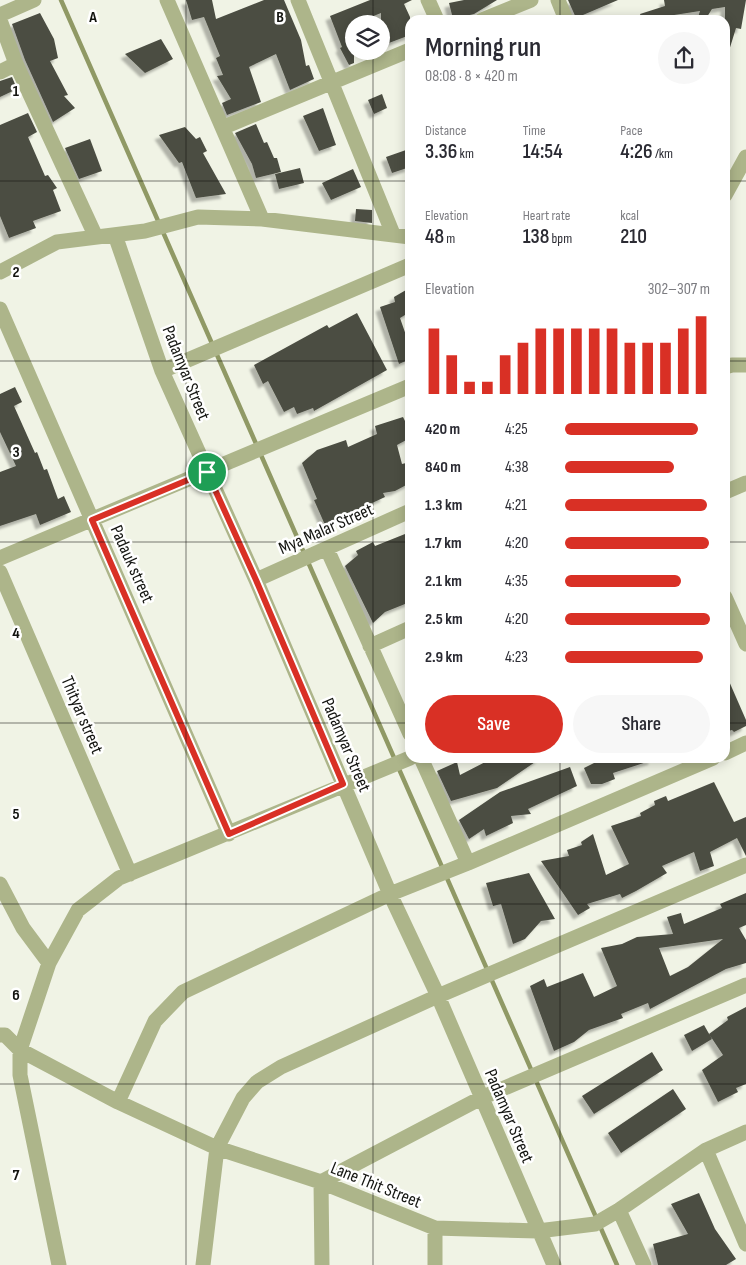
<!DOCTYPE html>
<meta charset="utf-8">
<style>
:root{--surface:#fff;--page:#f7f7f7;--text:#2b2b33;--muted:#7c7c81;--accent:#d93025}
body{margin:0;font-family:"Sofia Sans Condensed",sans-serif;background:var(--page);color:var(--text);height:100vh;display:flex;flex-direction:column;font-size:19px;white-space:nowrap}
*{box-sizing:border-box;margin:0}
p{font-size:16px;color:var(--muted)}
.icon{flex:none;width:28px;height:28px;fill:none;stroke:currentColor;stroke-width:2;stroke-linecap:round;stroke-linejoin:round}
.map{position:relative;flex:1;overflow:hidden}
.drawer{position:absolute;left:405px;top:15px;width:325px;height:748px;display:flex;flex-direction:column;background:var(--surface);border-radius:15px;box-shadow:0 2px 12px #0003}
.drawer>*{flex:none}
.controls{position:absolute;left:345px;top:15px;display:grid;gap:10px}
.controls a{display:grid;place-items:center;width:45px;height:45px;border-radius:50%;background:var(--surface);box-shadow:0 2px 12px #0003;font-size:25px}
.pin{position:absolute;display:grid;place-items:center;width:42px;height:42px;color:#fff;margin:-21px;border:2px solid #fff;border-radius:50%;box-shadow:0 1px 5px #0007}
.round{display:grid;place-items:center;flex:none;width:52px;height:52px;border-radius:26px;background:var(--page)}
.head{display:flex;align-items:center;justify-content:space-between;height:85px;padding:0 20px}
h1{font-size:28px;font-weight:600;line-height:38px}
.stats{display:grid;grid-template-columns:repeat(3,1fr);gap:8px;height:85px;padding:5px 20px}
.stats div{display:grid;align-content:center}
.stats b{font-size:21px;font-weight:600}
.stats small{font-size:14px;font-weight:400}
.stats p{font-size:14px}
.chart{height:140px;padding:10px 20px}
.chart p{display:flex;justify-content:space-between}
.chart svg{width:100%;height:90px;margin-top:5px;stroke:var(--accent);stroke-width:6}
.action{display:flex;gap:10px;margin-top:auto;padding:10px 20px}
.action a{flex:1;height:58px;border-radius:30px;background:var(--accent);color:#fff;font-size:20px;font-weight:600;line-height:58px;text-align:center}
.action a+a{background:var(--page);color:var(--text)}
ul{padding:0 20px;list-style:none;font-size:16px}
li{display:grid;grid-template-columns:80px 60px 1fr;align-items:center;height:38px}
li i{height:12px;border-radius:6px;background:var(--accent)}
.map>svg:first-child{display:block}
</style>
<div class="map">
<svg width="746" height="1265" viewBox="0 0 746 1265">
<defs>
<filter id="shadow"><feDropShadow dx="-4.5" dy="4.5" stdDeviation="1" flood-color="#0004"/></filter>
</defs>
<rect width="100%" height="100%" fill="#f0f3e5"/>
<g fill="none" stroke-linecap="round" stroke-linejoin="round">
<path stroke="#909965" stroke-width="4.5" d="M61,0l556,1265"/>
</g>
<path fill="#4b4d42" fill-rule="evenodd" filter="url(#shadow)" d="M186,0h26l4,19 48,-19h20l17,40 5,26 3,-1 5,14 -24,11 -14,-36 -27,13 12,35 -34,13 -5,-12 9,-4 -14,-23 6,-1 -7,-17 4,-2 -16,-39 -12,3z
M370,0h42l-8,4 6,13v18l-29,11v-33l-27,11v39l-5,2 -9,-17 2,-1 -12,-31z
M464,0h33l-23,14 -21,5 -4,-16z
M568,0h50l-42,18z
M664,0h82l-5,29 -5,-1 -8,26h-3v-47l-13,2 -7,11h-8l3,-9 -58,9 -2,-6 25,-8z
M40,13l14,26 4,19 -8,3 18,34 -4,1 11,12 -22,14 -28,-62 -13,-36z
M161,39l12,20 -28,14 -20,-19z
M12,77l5,12 -17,8v-16z
M382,94l5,14 -13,6 -6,-14z
M323,108l13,37 -17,6 -16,-35z
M28,113l9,19 -9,5 17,39 3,-1 9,13 -4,2 8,21 -28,10 3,7 -27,10 -9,-22v-91z
M256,124l8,19 3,-1 7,16h3l4,14 -25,6 -4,-14 -17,-31z
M185,127l11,12 4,-2 7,14 -4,2 23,41 -30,4 -14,-36 -3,1 -20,-28z
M90,139l12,32 -23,8 -14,-31z
M406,150l4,17 -18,6 -6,-16z
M300,168l4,15 -25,6 -4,-15z
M353,169l8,18 -30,13 -9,-17z
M356,209l16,1v13l-17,-2z
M406,290l4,6v16l-10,6 7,20 3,-2v23l-11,5 -19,-57 15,-5 -1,-5z
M357,313l30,57 -73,41 -1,-3 -16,6 -3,-7 -10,5 -16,-31 -5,3 -9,-19 73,-40 2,3z
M15,387l7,15 -8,4 21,47 2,-1 7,18 3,-1 11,30 6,-3 7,16 -31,13 -4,-11 -36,12v-54l16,-6 -16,-34v-38z
M403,417l2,4 5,-2v19l-13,7 5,19 8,-2v21l-15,8 -12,2 2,4 -60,28 -11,-25 3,-1 -15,-36 15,-13 29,-10 2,7 29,-13 -2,-8z
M410,532v70l-25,10 -12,11 -28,-57 13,-11 -2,-4 17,-9 2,4z
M725,672l21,48v6l-12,6 -2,-2 -7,2z
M493,758h48l-44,30 -46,13 -14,-30 20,-9 3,13z
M604,758h49v2l-40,13 2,6 -13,5h-11l-7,-16z
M570,767l7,19 -49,23 3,5 -20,2 2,7 -27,13 -2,-7 -15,10 -10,-19 41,-28z
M714,782l20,40 12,-5v39l-9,-18 -27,14 4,14 -14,5 -6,-19 -32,14 5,7 -31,18 -14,7 -2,-4 -33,10 3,4 -12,7 -37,-54 28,-5 -2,-6 15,-5 -1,-3 12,-8 13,41 23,-11 -18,-38 30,-10 -1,-3 15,-8 -1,-4 12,-5 2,5z
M529,873l26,46 -14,2 -16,18 -12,5 -12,-40 -8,2 -7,-23z
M746,893v32l-7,3 7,12v23l-20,6 -76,40 -2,-6 -27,11 2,4 -34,12 -15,12 -20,9 -24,-65 14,-7 3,8 36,-14 11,24 23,-11 -16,-38 21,-4 15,-7 36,-3 -6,-17 14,-4 3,11 38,-16 -2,-4zM723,939l-35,28 -18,9 -11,-28z
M746,1007v77l-10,4 2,4 -20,10 -16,-32 21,-15 -14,-21 19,-14 -1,-3z
M704,1025l8,14 -20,12 -8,-16z
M652,1052l11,18 -69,44 -12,-18z
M673,1089l13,20 -65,44 -13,-20z
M699,1193l16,36 21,30 -10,6h-68l-5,-21 35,-10 -17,-30z"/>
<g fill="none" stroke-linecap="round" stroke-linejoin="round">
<path stroke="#adb58a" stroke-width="15" d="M167,0l95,219
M298,0l95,234
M428,0l9,20
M558,0l8,20
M0,15l34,-15
M0,20l16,44 79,171
M482,20l49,-20
M0,72l16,-8
M224,127l186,-77
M725,195l21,-38
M115,235l47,136 94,209 134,314 48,102 116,269
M0,272l57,-30 88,-11 53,-14 64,2 148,18
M0,309l229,525
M725,367l7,-2h14
M162,371l248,-106
M725,492l21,-9
M327,549l83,185
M0,558l410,-172
M0,572l130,302
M256,580l154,-69
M725,597l21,47
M370,646l40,-18
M725,753l21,-10
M421,758l47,105
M0,884l23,44 26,35
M0,1035h5l15,15 98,52 99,46 104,34 114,46 103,3 57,-7 24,-14 87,-60 40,-18
M118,1102l37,-81 28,-29 207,-98 78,-31 245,-105
M706,1150l40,94
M619,1210l25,55
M435,1228v37
M59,1265l-39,-190v-25l29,-87 29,-53 41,-32 291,-120
M203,1265l14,-117 26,-50 14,-16 24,-15 157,-71 308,-131
M322,1265l-1,-83 160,-84 265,-113"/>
</g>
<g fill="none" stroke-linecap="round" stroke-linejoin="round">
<defs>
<path id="route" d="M207,472l49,108 87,204 -114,50 -137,-314z"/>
</defs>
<use href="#route" stroke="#fff" stroke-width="10"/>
<use href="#route" stroke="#d93025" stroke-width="6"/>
</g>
<path fill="none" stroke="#131410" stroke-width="1" stroke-opacity="0.55" d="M186,0v1265M373,0v24M560,0v20M373,51v1214M0,181h410M725,181h21M0,361h410M725,361h21M0,542h410M725,542h21M0,723h410M725,723h21M560,758v507M0,904h746M0,1084h746"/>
<g text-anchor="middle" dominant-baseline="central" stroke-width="5" stroke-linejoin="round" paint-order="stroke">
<g font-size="18" fill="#131410" stroke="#fff">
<text transform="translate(186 373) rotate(68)">Padamyar Street</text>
<text transform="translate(326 529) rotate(-24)">Mya Malar Street</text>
<text transform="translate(132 564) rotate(66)">Padauk street</text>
<text transform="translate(82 715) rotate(67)">Thityar street</text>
<text transform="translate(346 745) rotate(67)">Padamyar Street</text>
<text transform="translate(509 1116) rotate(67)">Padamyar Street</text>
<text transform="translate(376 1185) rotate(22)">Lane Thit Street</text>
</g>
</g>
<g font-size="16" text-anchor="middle" font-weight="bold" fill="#131410" stroke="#fff" stroke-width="5" stroke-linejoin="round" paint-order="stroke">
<text x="93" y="22">A</text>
<text x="280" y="22">B</text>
<text x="16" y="96">1</text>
<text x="16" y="277">2</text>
<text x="16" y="457">3</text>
<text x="16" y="638">4</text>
<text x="16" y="819">5</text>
<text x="16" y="1000">6</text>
<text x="16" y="1180">7</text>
</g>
</svg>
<div class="controls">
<a><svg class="icon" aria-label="layers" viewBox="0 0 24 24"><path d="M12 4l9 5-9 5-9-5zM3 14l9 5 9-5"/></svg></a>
</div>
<div class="pin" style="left:207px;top:472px;background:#1e9e55"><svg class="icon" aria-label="arrive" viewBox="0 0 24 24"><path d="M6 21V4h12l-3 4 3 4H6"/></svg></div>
<section class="drawer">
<div class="head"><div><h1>Morning run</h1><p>08:08 · 8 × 420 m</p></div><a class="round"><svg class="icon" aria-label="share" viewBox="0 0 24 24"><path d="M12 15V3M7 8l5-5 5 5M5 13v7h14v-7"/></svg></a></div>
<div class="stats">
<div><p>Distance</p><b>3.36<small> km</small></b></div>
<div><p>Time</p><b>14:54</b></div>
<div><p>Pace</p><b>4:26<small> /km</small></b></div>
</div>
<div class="stats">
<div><p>Elevation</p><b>48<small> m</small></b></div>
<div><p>Heart rate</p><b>138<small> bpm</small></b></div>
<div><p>kcal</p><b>210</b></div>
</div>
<div class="chart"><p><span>Elevation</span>302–307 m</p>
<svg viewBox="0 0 160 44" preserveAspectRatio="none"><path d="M5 44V12M15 44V25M25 44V38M35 44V38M45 44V25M55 44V19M65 44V12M75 44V12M85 44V12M95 44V12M105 44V12M115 44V19M125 44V19M135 44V19M145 44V12M155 44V6"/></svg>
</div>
<ul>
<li><b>420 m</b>4:25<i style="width:92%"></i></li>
<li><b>840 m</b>4:38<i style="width:75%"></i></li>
<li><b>1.3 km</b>4:21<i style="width:98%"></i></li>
<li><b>1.7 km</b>4:20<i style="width:99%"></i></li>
<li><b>2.1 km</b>4:35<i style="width:80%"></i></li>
<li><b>2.5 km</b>4:20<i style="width:100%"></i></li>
<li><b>2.9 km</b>4:23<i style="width:95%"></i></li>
</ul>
<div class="action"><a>Save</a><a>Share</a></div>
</section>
</div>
